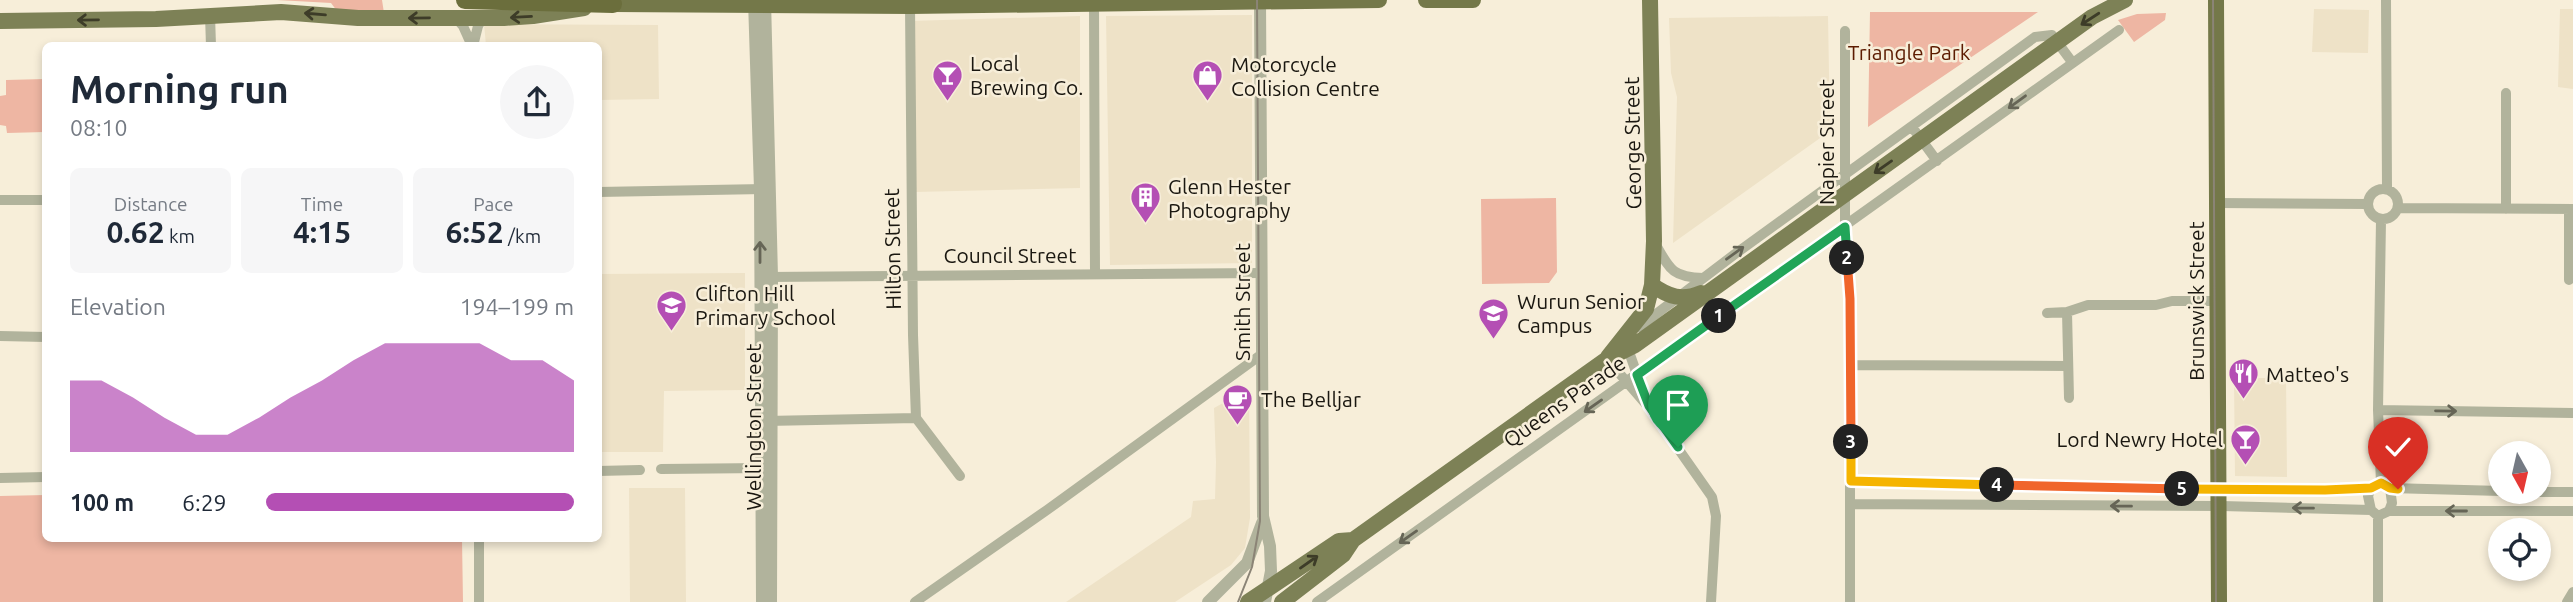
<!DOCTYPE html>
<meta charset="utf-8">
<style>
:root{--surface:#fff;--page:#f6f6f7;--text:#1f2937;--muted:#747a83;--accent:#b44fb4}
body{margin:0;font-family:Ubuntu,sans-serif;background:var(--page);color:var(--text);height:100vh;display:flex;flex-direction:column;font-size:26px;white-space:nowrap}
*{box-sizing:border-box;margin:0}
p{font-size:23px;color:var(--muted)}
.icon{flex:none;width:38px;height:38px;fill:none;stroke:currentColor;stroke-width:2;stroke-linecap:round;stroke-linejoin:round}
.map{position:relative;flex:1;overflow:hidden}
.side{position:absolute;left:42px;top:42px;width:560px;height:500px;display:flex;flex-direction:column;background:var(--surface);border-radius:10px;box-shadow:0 4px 10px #0003}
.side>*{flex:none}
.needle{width:46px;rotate:172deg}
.controls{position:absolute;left:2488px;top:441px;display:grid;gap:14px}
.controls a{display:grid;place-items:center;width:63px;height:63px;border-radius:50%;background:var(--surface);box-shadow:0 4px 10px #0003;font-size:35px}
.pin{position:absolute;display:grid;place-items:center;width:60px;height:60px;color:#fff;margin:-72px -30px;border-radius:50% 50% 50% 0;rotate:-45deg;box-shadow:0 0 7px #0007}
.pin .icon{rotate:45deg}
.km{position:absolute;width:35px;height:35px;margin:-18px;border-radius:50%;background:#222;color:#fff;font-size:19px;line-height:35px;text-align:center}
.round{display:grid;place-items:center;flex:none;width:74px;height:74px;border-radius:37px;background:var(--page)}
.overview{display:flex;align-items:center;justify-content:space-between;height:119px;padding:0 28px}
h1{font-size:38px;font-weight:700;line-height:52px}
.figures{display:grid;grid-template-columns:repeat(3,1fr);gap:10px;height:119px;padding:7px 28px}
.figures div{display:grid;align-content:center;border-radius:10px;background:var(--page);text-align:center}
.figures b{font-size:30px;font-weight:700}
.figures small{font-size:19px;font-weight:400}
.figures p{font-size:19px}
.chart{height:196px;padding:14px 28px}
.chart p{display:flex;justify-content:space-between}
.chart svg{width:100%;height:126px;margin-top:7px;fill:var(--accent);opacity:.7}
ul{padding:0 28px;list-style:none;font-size:23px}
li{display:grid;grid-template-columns:112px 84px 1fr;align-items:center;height:52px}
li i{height:18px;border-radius:9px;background:var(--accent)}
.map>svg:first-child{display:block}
</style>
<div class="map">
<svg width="2573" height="602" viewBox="0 0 2573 602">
<rect width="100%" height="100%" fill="#f7eed9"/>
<path fill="#eee2c7" d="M2314,9l55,1 -1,43 -56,-1z
M2560,9h13v80l-15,-2z
M1252,15v248l-142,2 -4,-249z
M1080,16v172l-165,4 -5,-171z
M1828,16l2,115 -157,112 4,-146 -6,-24 -2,-55z
M484,24l174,1 1,74 -60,1 -1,-54 -112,-1z
M745,273v117l-81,1 -1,61h-64v-178z
M2234,378h52l1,99 -52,-1z
M1249,389l1,129 -5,30 -14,17 -56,37h-109l125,-85 2,-16 22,-2 1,-37 -2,-54z
M629,488h56l1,114h-56z"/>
<path fill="#eeb6a3" d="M277,0h105l2,13 -47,-2 -6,-8z
M1870,12h168l-170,115z
M2166,13l-1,7 -31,22 -16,-22 19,-6z
M45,79v53l-38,1 -1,-7 -6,-1v-29l6,-1v-15z
M1556,198l1,74 -8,11 -67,1 -1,-85z
M45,495l1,44h416l1,63h-463v-106z"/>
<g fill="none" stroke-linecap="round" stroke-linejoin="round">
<path stroke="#b1b39c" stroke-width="10" d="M2386,0l1,189
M1094,3l1,271
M910,6l3,329 3,83 44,58
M210,15l1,31
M455,17l8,9 9,20
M1845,31v196l5,72v303
M473,46l5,-20 5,-9
M1912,127l25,34
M2368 204a15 15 0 1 1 30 0a15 15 0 1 1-30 0Z
M598,192l169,-3
M0,200h46
M2217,203l151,1
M2398,208l175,1
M2506,209v-116
M2381,220l-3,190 3,73
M1656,245c14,25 17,32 47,33
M767,277l494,-4
M2569,280v-71
M2067,312l2,86
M2047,313l20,-1 21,-7h68l16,-4h46
M1639,327l96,-73 300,-217 17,-2 20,27
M0,336l46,1
M1628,349l18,51
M1607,359l44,51 61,87 4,19 -5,86
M1850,365l218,1
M2378,410l195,3
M766,421l150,-3
M661,469l105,-1
M598,471l42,-1
M0,478l46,-1
M1851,481l474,9 46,-2 10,-5 9,5 2,15 -3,8 -11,5 -7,-6 -3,-14 3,-8
M2390,488l111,3
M2539,492h34
M1851,504l371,2 149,4
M2389,511h184
M2378,516v86
M479,539v63
M915,602l132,-92 215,-156
M1317,602l802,-572
M2567,602l6,-10"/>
<path stroke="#b1b39c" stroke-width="12" d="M754,0l6,189 2,413
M765,0l7,277 -1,325
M1260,0l3,516 7,30 1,25 -6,31
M1208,602l39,-39 15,-40"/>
<path stroke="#7d8156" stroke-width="16" d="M0,21l156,-2 125,-7 77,6h146l29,-2 51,-8
M1652,285c17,12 30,16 49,8
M1608,357l38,-48 6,-24 2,-44 -4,-241
M1248,602l91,-61 14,-1
M1282,602l61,-47 10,-15 254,-181 28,-14 457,-328 33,-17"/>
<path stroke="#747849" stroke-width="16" d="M1426,0h47
M2216,0l3,602
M613,4l297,2 469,-6"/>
<path stroke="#6b6e3c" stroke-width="18" d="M465,0l148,4"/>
<path stroke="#8b8476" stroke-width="2" d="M2213,0l3,602
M1238,602l14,-35 8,-46 -3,-521"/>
</g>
<defs><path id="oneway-shaft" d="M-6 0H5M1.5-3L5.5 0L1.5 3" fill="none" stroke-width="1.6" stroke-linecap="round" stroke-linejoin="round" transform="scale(1.75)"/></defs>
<g stroke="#3d3c28">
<use href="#oneway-shaft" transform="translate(315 14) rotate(-175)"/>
<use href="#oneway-shaft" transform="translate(521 17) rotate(177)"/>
<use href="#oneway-shaft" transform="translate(419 18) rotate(179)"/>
<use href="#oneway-shaft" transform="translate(2090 19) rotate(147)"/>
<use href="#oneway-shaft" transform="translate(88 20) rotate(179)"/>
<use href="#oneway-shaft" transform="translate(1883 167) rotate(145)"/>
<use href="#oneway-shaft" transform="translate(1309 562) rotate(-35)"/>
</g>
<g stroke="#666556">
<use href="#oneway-shaft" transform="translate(2017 102) rotate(144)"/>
<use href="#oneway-shaft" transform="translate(760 252) rotate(-90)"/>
<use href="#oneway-shaft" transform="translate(1735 253) rotate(-36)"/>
<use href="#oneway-shaft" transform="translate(1593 406) rotate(145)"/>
<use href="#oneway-shaft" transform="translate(2446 411) rotate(1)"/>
<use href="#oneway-shaft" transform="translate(2121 506) rotate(-179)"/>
<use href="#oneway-shaft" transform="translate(2303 508) rotate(-179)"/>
<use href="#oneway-shaft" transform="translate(2456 511) rotate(-180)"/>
<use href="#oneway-shaft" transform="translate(1408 537) rotate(145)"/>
</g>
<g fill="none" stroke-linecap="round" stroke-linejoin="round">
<defs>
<path id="split-1" d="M1678,447l-29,-41 -12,-31 82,-59"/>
<path id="split-2" d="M1719,316l126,-89 2,31"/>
<path id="split-3" d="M1847,258l3,41 1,143"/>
<path id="split-4" d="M1851,442v39l146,4"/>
<path id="split-5" d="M1997,485l185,4"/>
<path id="split-6" d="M2182,489l143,1 46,-2 10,-5 9,5 8,1"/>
</defs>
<use href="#split-1" stroke="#fff" stroke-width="14"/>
<use href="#split-2" stroke="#fff" stroke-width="14"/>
<use href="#split-3" stroke="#fff" stroke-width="14"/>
<use href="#split-4" stroke="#fff" stroke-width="14"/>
<use href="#split-5" stroke="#fff" stroke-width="14"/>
<use href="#split-6" stroke="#fff" stroke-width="14"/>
<use href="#split-1" stroke="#22a559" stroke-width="9"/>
<use href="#split-2" stroke="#22a559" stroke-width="9"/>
<use href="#split-3" stroke="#f0652b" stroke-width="9"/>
<use href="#split-4" stroke="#f5b400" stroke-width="9"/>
<use href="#split-5" stroke="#f0652b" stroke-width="9"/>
<use href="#split-6" stroke="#f5b400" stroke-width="9"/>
</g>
<defs>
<symbol id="bar-pin" viewBox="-11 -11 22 30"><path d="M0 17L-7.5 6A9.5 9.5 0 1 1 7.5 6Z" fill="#b44fb4" stroke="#f7eed9"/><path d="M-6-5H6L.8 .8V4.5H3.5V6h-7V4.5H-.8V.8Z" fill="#fff"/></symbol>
<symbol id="shop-pin" viewBox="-11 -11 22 30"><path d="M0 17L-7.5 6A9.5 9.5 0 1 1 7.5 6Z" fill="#b44fb4" stroke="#f7eed9"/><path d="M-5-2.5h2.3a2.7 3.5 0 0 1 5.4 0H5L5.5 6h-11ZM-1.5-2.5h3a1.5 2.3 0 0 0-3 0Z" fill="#fff"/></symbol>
<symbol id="building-pin" viewBox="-11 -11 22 30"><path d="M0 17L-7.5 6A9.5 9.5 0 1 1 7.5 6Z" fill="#b44fb4" stroke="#f7eed9"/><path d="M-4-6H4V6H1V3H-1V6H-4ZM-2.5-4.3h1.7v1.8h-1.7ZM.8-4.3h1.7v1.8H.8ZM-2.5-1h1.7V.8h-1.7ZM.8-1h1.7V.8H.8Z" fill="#fff"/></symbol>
<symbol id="school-pin" viewBox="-11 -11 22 30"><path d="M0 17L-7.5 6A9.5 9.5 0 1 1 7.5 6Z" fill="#b44fb4" stroke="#f7eed9"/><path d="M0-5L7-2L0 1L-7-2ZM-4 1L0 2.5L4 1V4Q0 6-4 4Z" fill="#fff"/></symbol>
<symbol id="restaurant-pin" viewBox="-11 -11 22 30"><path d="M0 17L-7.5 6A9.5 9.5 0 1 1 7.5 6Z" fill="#b44fb4" stroke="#f7eed9"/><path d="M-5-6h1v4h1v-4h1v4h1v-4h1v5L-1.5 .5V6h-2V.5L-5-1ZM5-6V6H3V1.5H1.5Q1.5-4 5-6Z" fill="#fff"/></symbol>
<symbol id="cafe-pin" viewBox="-11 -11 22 30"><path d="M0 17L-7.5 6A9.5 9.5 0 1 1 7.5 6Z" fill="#b44fb4" stroke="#f7eed9"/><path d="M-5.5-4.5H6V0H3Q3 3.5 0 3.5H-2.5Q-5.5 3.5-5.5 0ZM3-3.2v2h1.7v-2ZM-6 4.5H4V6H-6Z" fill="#fff"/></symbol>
</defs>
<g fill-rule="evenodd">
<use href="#bar-pin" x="930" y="58" width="35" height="47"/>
<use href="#shop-pin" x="1190" y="58" width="35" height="47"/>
<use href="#building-pin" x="1128" y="180" width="35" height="47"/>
<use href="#school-pin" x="654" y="288" width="35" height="47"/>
<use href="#school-pin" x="1476" y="296" width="35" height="47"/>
<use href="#restaurant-pin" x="2226" y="356" width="35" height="47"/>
<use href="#cafe-pin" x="1220" y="382" width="35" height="47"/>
<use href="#bar-pin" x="2228" y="422" width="35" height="47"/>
</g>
<g text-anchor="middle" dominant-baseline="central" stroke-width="5" stroke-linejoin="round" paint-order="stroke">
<g font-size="21" fill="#5c1b00" stroke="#f7eed9">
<text x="1909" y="52">Triangle Park</text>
</g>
<g font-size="21" fill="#1a1710" stroke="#f7eed9" text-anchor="start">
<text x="970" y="63">Local<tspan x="970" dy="24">Brewing Co.</tspan></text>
<text x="1231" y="64">Motorcycle<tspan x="1231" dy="24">Collision Centre</tspan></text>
<text x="1168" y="186">Glenn Hester<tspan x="1168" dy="24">Photography</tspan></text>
<text x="695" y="293">Clifton Hill<tspan x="695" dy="24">Primary School</tspan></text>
<text x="1517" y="301">Wurun Senior<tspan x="1517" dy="24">Campus</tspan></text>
<text x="2266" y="374">Matteo's</text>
<text x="1261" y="399">The Belljar</text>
<text x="2223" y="439" text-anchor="end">Lord Newry Hotel</text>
</g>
<g font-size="21" fill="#1a1710" stroke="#f7eed9">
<text transform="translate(1826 142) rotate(-90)">Napier Street</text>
<text transform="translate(1632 143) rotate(-91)">George Street</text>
<text transform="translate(892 249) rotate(-91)">Hilton Street</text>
<text x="1010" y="255">Council Street</text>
<text transform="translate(2196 301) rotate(-90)">Brunswick Street</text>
<text transform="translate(1242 302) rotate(-90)">Smith Street</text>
<text transform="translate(1564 401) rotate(-35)">Queens Parade</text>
<text transform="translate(753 427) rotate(-90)">Wellington Street</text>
</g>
</g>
</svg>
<div class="controls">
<a><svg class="needle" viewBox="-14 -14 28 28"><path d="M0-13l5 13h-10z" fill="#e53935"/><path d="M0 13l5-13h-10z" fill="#747a83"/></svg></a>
<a><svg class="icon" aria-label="locate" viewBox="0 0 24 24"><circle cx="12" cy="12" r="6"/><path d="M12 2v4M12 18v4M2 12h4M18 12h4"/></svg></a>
</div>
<div class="pin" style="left:1678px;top:447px;background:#1e9e55"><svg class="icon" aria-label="arrive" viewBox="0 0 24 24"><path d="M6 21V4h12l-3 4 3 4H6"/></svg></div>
<div class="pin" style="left:2398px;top:489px;background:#d93025"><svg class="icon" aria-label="check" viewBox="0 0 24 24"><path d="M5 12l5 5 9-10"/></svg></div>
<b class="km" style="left:1719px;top:316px">1</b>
<b class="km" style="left:1847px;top:258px">2</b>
<b class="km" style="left:1851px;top:442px">3</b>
<b class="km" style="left:1997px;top:485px">4</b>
<b class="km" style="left:2182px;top:489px">5</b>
<section class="side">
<div class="overview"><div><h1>Morning run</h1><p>08:10</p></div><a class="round"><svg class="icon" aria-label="share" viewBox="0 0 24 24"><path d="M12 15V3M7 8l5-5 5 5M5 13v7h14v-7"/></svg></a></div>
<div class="figures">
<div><p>Distance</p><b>0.62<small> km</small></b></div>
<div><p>Time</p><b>4:15</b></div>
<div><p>Pace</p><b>6:52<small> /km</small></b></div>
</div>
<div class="chart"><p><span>Elevation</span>194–199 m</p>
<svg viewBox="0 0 160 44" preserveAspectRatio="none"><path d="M0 44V19L10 19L20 25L30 32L40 38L50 38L60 32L70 25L80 19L90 12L100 6L110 6L120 6L130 6L140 12L150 12L160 19V44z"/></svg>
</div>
<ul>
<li><b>100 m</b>6:29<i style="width:100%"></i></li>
</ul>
</section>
</div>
